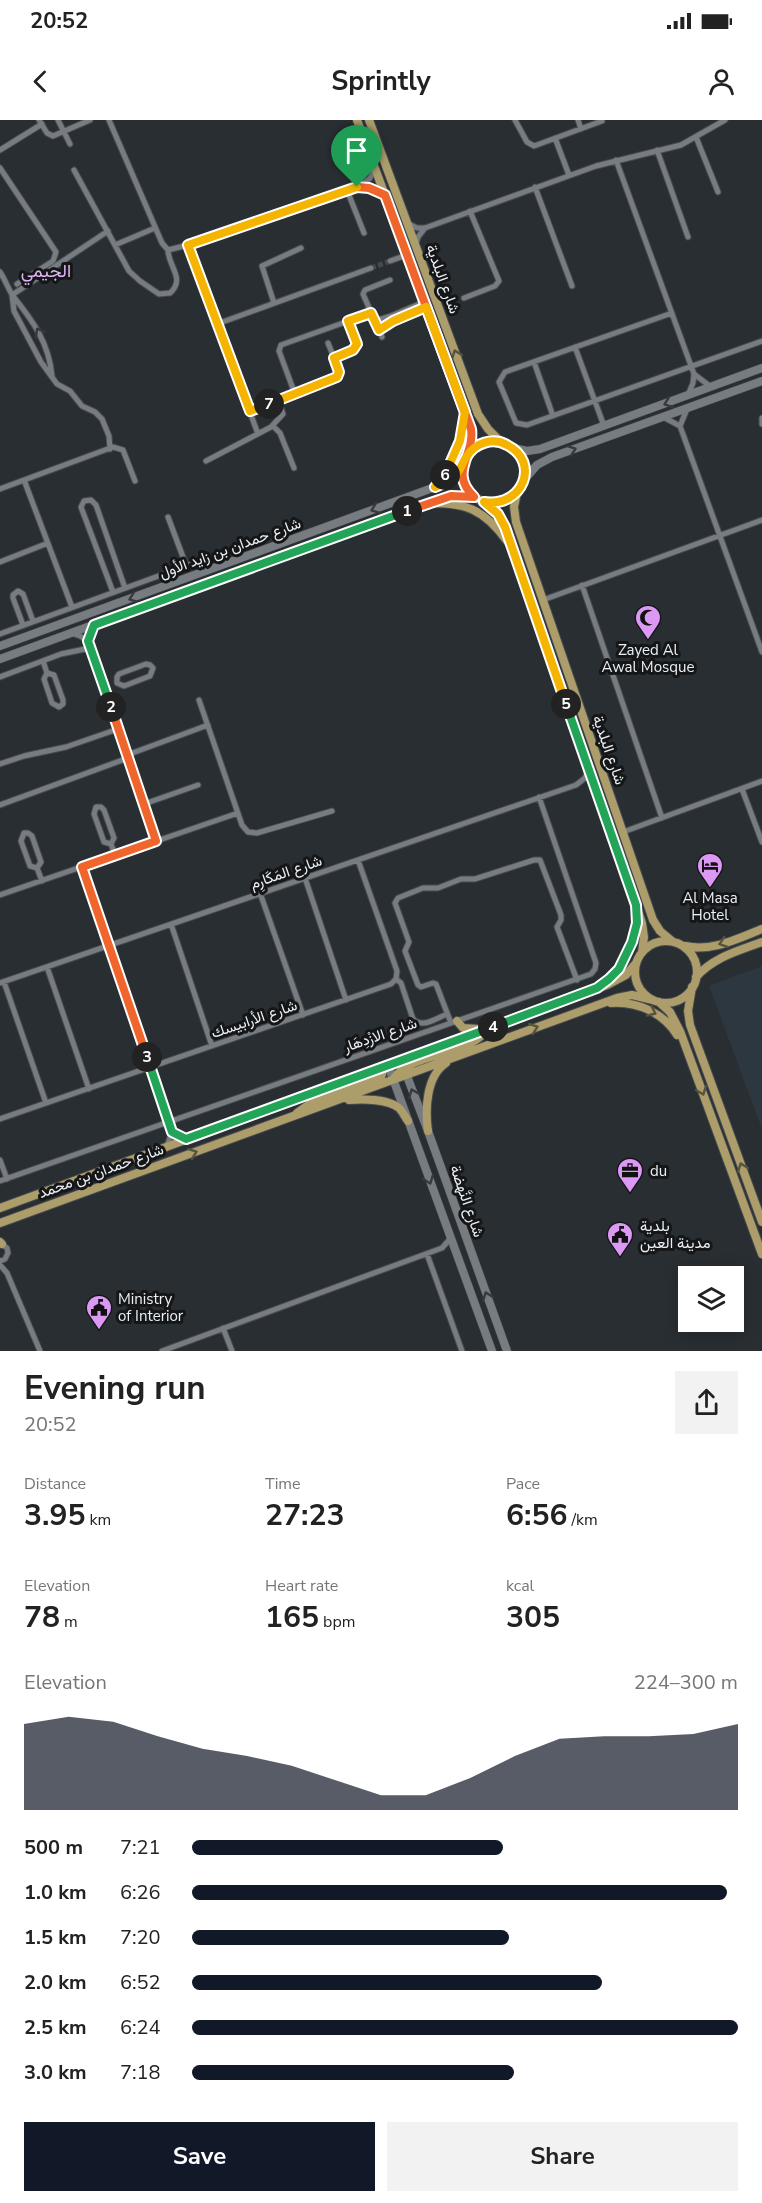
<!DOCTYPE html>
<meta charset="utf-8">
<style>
:root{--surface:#fff;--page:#f2f2f2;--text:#222;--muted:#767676;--accent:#111827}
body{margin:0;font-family:"Nunito Sans",Vazirmatn,sans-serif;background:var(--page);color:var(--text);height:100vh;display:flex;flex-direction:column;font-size:22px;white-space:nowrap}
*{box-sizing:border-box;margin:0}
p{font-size:20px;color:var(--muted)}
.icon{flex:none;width:33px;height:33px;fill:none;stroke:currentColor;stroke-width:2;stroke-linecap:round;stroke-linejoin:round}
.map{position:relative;height:1231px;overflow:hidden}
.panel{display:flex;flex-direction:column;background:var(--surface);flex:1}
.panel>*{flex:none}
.tools{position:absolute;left:678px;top:1146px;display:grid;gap:12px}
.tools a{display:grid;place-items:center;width:66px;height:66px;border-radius:0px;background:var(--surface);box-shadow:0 3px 15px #0003;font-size:30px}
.pin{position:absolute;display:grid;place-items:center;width:51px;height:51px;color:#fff;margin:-62px -26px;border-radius:50% 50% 50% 0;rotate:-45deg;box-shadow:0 0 6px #0007}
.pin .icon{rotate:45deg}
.km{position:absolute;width:30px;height:30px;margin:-15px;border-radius:50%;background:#222;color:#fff;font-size:16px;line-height:30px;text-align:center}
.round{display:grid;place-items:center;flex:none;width:63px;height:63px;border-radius:0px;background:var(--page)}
.summary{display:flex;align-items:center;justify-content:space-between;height:102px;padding:0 24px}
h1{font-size:33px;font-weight:700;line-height:45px}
.figures{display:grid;grid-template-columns:repeat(3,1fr);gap:9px;height:102px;padding:6px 24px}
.figures div{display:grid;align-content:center}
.figures b{font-size:30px;font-weight:700}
.figures small{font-size:16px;font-weight:400}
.figures p{font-size:16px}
.chart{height:168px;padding:12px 24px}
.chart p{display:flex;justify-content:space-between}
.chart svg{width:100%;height:108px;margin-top:6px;fill:var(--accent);opacity:.7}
.action{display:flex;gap:12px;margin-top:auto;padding:12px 24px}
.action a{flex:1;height:69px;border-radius:0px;background:var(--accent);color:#fff;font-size:24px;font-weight:700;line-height:69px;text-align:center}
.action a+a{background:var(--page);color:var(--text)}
ul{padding:0 24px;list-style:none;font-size:20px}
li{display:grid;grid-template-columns:96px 72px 1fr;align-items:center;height:45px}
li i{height:15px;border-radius:8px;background:var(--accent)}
.status{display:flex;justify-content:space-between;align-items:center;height:42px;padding:0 30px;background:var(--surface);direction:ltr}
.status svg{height:16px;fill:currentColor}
header{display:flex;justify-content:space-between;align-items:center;height:78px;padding:0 24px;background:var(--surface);font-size:27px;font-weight:700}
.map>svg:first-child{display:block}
</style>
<div class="status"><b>20:52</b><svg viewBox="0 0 49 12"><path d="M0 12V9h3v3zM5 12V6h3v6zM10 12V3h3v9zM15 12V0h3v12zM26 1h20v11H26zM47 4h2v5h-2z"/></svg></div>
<header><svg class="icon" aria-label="back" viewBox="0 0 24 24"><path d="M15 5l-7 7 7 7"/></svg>Sprintly<svg class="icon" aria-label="person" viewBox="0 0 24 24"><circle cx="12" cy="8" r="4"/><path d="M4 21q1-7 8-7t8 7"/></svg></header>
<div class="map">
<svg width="762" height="1231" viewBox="0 0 762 1231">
<rect width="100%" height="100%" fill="#292e32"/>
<path fill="#2d373f" d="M762,846v163l-53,-143z"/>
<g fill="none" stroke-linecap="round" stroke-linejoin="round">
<path stroke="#464b4f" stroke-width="5" stroke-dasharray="5 2.5" stroke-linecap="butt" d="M371,148l19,-7"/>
<defs>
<path id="street" d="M39,0l8,13 6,3 37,-16
M58,0l12,24
M109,0l53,123 6,7 20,-5 173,-60 9,-7 5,-10
M515,0l12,22 7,4 68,-25
M578,0l3,9
M696,17l22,55
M555,18l14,37
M0,30l42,-26
M657,30l31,87
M616,40l78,214 -1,9 -5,12
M0,48l56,84 -3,9 -36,23
M74,50l55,101 11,10 19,13 11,-1c16,-14 -2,-27 -2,-43
M359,67l25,8
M535,67l37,99
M347,70l17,43
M409,104l8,4h8l171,-62 85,-21 44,-25
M416,124l2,-7 7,-9
M115,125l40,-17
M188,125l70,189
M390,141l17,-6
M0,152c5,7 8,17 13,24 20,25 36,47 39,80
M12,175l2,16 27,51 16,22 13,7 12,15 13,6 7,7 7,17 1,13
M12,175l96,-64
M464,178l31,-12 4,-5 -29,-70
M274,183l-12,-37 39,-18
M672,193l-167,59 -6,10 17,41 11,2 235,-84
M375,201l16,-5 33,-14
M217,204l154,-56
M379,210l14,-9 33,-14
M382,217l-19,-43 2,-4 25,-10
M575,227l29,79
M334,238l19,-8 3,-4 -8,-25
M534,242l19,54
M694,254l17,13
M295,274l-16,-43 2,-6 90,-32
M250,291l87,-34 2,-7 -11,-27
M663,297l17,9 82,226
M762,298v6
M273,306l7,7 14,35
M680,306l7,-17
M206,341l65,-34 12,-13 -5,-14
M24,360l48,127
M0,369l113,-42 10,3 12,31
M168,397l18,48
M0,442l48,-19
M582,465l80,233
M113,472l-32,-85 3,-6 7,-1 5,5 29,83
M543,480l219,-80
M23,505l-10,-27v-3l5,-4 5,3 10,27
M94,505l-6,16 68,200
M71,513l9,3 8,5
M0,514l194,-71
M43,541l4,12 7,2 9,25v4l-4,3 -7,-4 -8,-24 3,-6
M146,544l4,1 3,3 -3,8 -26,10 -7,-3v-6l2,-3z
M0,557l61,-23 29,-6
M199,580l43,125 6,7 9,1 75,-22
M127,635l81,-30
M0,644l24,-8 42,-9 52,-18
M742,669l20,53
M144,684l54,-19
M0,685l128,-47
M623,712l139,-51
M111,724l-7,-2 -10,-28 2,-7h5l3,3 10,28 -3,6 4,11
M82,747l90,265 -5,14
M37,748l4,-6 -9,-26 -4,-3h-4l-3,8 9,25 7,2 5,13
M305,758l41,122
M260,773l43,122
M0,775l238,-82
M171,804l41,122
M47,847l42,122
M396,859l5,4 12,36c9,10 24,-1 34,-5
M4,862l42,121
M0,863l576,-198 9,-7 3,-7
M451,903l-15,-39 -3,-1 -12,4 -3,-2 -13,-34 4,-9 -14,-39 3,-5 25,-10h15l23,-9h14l59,-19h6l21,55v5l-4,7 20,53
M0,999l391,-135 5,-5 1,-8 -39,-111
M0,1040l7,19
M0,1061l591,-207 4,-5 1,-6 -57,-166
M427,1134l35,97
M0,1141l5,-2 3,-6 -1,-5 -6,-4
M0,1145l7,8 33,78
M223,1208l9,23
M162,1231l280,-103 8,-9"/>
<path id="secondary" d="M513,328l14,3 13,-2 222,-81
M523,361l14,-16 15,-8 210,-76
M0,526l435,-159 18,-10 10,-12
M0,539l426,-156 25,-7 23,1
M388,945l104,286
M405,951l23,60 79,220"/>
<path id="primary" d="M357,0l112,301 3,15 -4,19
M369,0l109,294 10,15 13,13
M462 352a31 31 0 1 1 62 0a31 31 0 1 1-62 0Z
M435,367c18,-21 28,-45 30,-73
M517,373l-3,14 2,15 137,398 7,11 12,10
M484,382l14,12 7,13 137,396 2,14 -2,15
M426,383c39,-1 58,6 81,38
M635 852a31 31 0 1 1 62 0a31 31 0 1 1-62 0Z
M685,826c27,6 52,-7 77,-17
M696,857c18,-20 42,-26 66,-35
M603,864c21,-17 34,-43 33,-70
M692,867l-4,24 2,14 72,197
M659,882l11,10 10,19 82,223
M611,883c26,-2 53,10 66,32
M457,901l6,7 15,1
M394,958c19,-26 70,-21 91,-46
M349,980c14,-1 39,-1 50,8 4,4 6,9 9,13
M297,993l14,-10 70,-26 2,-6 -4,-2
M428,1011c-3,-21 -2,-55 18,-68
M0,1088l607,-223 19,-10 10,-12
M0,1103l617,-225 15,-3 21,5
M0,1122l2,2"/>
</defs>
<use href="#street" stroke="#474a4e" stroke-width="7"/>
<use href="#secondary" stroke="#474a4e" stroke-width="9"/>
<use href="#primary" stroke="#474a4e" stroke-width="10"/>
<use href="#street" stroke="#777c81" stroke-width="5"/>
<use href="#secondary" stroke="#777c81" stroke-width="8"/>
<use href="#primary" stroke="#ac9d6b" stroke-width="8"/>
</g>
<defs><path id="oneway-chevron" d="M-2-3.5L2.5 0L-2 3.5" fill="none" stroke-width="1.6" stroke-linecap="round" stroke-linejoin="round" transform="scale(1.5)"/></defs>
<g stroke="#373a3d">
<use href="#oneway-chevron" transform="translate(39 212) rotate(-119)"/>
<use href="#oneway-chevron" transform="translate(668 283) rotate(160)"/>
<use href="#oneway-chevron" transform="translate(572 330) rotate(-20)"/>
<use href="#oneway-chevron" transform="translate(375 389) rotate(160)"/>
<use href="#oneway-chevron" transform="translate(133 478) rotate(160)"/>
<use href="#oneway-chevron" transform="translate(413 973) rotate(-112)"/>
<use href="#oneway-chevron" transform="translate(429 1060) rotate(69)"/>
<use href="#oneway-chevron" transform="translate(487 1176) rotate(-110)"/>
</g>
<g stroke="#58533d">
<use href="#oneway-chevron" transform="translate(456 234) rotate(-110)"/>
<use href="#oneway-chevron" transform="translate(723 823) rotate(161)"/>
<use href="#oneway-chevron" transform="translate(652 892) rotate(24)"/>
<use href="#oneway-chevron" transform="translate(534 908) rotate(-20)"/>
<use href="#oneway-chevron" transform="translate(702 971) rotate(70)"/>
<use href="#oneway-chevron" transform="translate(193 1033) rotate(-20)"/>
<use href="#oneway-chevron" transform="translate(742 1047) rotate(-110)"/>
</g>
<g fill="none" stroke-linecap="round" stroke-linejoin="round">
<defs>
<path id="split-1" d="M357,67l12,1 16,7 86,234c4,27 -23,43 3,68l-23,-1 -44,15"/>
<path id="split-2" d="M111,587l-23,-66 6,-16 313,-114"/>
<path id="split-3" d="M111,587l45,134 -74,26 65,190"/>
<path id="split-4" d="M147,937l25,75 14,7 307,-112"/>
<path id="split-5" d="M493,907l104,-39 12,-9 10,-10 13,-27 5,-19 -1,-18 -70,-201"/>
<path id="split-6" d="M445,355l-10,12c9,-4 16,-7 23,-15 4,-5 5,-11 9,-16 8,-13 26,-19 40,-11 34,17 16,63 -23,57l14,12 7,13 61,177"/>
<path id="split-7" d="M269,284l68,-27 2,-5 -5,-14 19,-8 4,-6 -9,-23 23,-8 8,17 14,-9 33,-14 39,105 -5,29 -15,34"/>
<path id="split-8" d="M269,284l-19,7 -62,-166 169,-58"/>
</defs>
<use href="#split-1" stroke="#fff" stroke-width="12"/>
<use href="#split-2" stroke="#fff" stroke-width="12"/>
<use href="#split-3" stroke="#fff" stroke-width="12"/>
<use href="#split-4" stroke="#fff" stroke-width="12"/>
<use href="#split-5" stroke="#fff" stroke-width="12"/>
<use href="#split-6" stroke="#fff" stroke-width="12"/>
<use href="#split-7" stroke="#fff" stroke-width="12"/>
<use href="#split-8" stroke="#fff" stroke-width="12"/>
<use href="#split-1" stroke="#f0652b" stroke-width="8"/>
<use href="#split-2" stroke="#22a559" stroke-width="8"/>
<use href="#split-3" stroke="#f0652b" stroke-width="8"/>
<use href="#split-4" stroke="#22a559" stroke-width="8"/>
<use href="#split-5" stroke="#22a559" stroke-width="8"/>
<use href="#split-6" stroke="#f5b400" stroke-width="8"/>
<use href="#split-7" stroke="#f5b400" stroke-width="8"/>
<use href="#split-8" stroke="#f5b400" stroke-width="8"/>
</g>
<defs>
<symbol id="mosque-pin" viewBox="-11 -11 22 30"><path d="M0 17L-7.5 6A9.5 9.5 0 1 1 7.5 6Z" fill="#dc99f4" stroke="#141618"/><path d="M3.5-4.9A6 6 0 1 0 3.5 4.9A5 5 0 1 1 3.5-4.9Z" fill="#111"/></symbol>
<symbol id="hotel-pin" viewBox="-11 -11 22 30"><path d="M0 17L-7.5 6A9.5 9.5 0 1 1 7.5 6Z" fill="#dc99f4" stroke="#141618"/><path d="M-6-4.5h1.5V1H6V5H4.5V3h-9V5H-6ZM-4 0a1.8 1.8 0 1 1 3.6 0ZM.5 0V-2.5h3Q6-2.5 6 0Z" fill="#111"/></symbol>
<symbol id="office-pin" viewBox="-11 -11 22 30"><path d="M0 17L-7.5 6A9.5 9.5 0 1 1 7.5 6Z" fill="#dc99f4" stroke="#141618"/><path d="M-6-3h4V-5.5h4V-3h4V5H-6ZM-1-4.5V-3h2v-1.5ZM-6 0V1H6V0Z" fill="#111"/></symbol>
<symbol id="civic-pin" viewBox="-11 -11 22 30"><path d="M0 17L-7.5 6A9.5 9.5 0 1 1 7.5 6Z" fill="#dc99f4" stroke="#141618"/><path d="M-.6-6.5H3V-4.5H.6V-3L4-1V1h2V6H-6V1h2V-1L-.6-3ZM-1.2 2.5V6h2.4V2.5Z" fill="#111"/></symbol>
</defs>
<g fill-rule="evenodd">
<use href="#mosque-pin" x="633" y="483" width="30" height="40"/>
<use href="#hotel-pin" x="695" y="731" width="30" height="40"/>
<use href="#office-pin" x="615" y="1036" width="30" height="40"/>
<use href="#civic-pin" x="605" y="1100" width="30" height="40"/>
<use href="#civic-pin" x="84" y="1173" width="30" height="40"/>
</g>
<g text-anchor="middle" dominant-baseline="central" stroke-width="6" stroke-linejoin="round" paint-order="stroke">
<g font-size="15" fill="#edf0f3" stroke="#141618">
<text transform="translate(443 159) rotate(70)">شارع البلدية</text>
<text transform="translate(230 428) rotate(-20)">شارع حمدان بن زايد الأول</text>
<text transform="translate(609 630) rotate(71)">شارع البلدية</text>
<text transform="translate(286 752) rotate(-19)">شارع المَكَارِم</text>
<text transform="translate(254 899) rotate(-19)">شارع الأرابيسك</text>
<text transform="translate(380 915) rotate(-19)">شارع الازْدِهَار</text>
<text transform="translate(101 1051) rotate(-20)">شارع حمدان بن محمد</text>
<text transform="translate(467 1081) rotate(71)">شارع النَّهضة</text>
</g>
<g font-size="15" fill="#edf0f3" stroke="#141618" text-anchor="start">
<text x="648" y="530" text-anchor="middle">Zayed Al<tspan x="648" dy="17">Awal Mosque</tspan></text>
<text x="710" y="778" text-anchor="middle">Al Masa<tspan x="710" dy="17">Hotel</tspan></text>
<text x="650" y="1051">du</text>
<text x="640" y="1106">بلدية<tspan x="640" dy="17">مدينة العين</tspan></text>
<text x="118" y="1179">Ministry<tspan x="118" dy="17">of Interior</tspan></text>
</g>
<g font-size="18" fill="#e2b4f4" stroke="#141618">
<text x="46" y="151">الجيمي</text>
</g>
</g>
</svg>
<div class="tools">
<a><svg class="icon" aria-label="layers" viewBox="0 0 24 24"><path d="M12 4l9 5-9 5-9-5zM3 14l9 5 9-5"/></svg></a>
</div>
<div class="pin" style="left:357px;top:67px;background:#1e9e55"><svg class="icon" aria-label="arrive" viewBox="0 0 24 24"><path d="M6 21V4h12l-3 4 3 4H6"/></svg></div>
<b class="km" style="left:407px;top:391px">1</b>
<b class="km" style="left:111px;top:587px">2</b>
<b class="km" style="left:147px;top:937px">3</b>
<b class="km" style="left:493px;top:907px">4</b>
<b class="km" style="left:566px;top:584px">5</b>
<b class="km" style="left:445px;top:355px">6</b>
<b class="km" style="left:269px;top:284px">7</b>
</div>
<section class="panel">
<div class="summary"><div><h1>Evening run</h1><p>20:52</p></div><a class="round"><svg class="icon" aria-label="share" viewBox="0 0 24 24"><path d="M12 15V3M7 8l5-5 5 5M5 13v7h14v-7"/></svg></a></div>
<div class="figures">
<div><p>Distance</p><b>3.95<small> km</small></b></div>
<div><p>Time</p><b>27:23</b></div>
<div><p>Pace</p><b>6:56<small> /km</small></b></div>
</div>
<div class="figures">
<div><p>Elevation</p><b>78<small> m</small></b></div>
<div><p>Heart rate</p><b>165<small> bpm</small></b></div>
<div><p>kcal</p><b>305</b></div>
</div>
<div class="chart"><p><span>Elevation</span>224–300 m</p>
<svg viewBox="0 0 160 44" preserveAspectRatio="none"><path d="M0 44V9L10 6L20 8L30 14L40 19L50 22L60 26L70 32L80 38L90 38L100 31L110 22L120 15L130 14L140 14L150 13L160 9V44z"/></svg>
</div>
<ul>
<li><b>500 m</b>7:21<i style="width:57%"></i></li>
<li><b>1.0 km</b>6:26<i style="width:98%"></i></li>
<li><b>1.5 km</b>7:20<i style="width:58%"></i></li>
<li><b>2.0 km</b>6:52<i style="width:75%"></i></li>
<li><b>2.5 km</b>6:24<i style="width:100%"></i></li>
<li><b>3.0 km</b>7:18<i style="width:59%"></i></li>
</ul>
<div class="action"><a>Save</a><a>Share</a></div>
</section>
